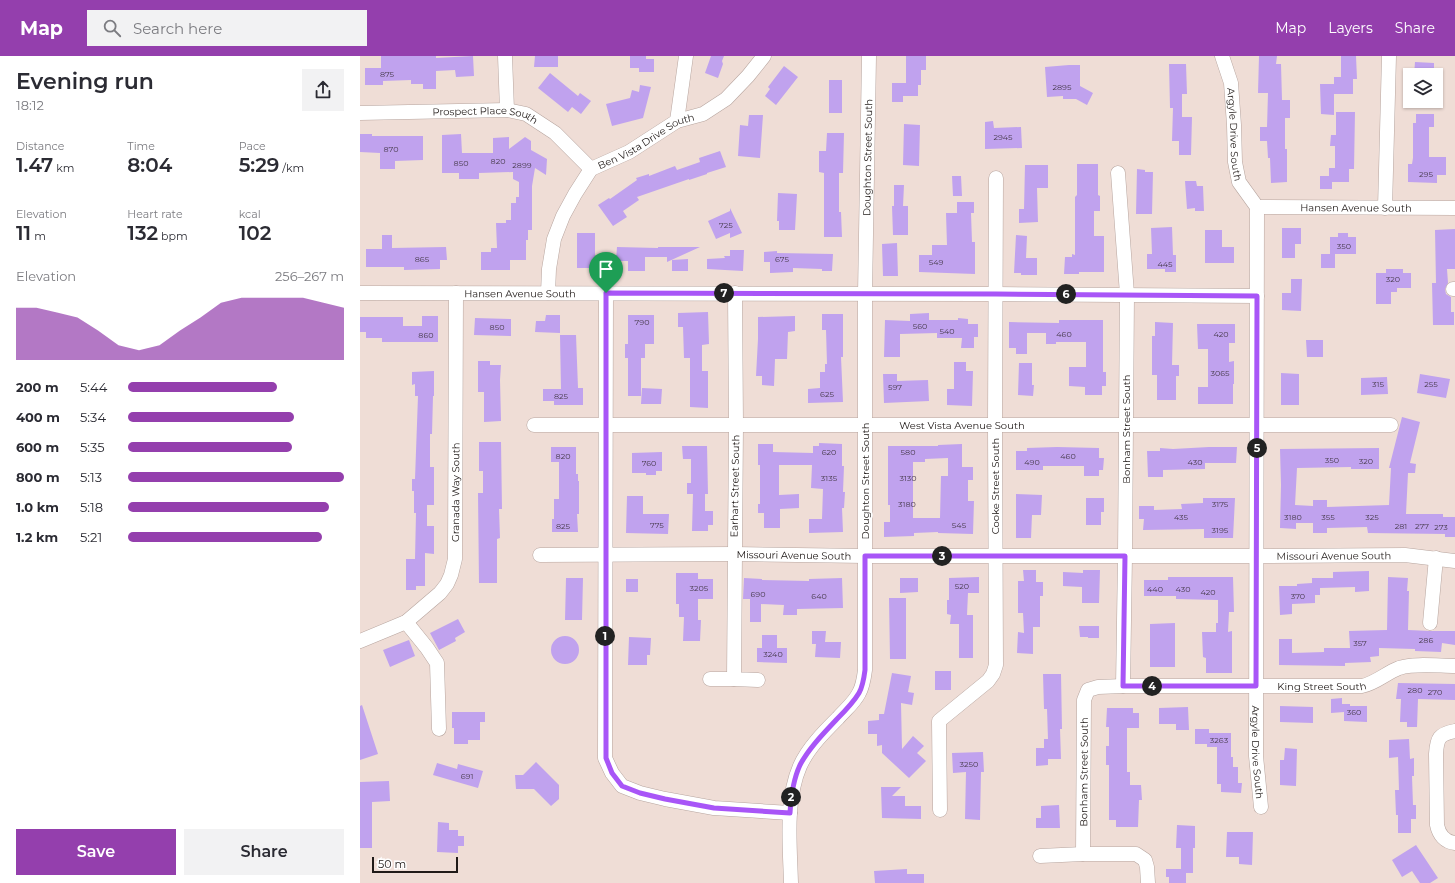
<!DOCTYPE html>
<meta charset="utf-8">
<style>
:root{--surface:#fff;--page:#f2f2f3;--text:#2b2b33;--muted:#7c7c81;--accent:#943fad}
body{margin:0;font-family:Montserrat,sans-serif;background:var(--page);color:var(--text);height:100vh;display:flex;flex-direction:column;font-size:15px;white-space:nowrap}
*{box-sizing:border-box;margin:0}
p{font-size:13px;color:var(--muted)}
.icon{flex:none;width:22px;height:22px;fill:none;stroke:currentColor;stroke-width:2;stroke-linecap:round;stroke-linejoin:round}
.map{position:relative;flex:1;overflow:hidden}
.details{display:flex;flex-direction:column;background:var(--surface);width:360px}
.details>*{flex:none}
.controls{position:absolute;left:1043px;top:12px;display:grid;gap:8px}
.controls a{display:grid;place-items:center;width:40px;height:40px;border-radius:0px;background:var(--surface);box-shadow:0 1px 3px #0004;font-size:20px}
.scale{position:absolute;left:12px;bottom:10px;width:86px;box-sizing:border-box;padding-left:4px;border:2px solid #201a18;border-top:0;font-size:11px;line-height:14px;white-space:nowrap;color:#201a18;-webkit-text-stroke:3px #fff;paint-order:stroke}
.pin{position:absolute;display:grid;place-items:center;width:34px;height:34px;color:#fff;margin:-41px -17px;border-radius:50% 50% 50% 0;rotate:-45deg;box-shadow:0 0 4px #0007}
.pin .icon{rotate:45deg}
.km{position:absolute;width:20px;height:20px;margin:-10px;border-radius:50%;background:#222;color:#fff;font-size:11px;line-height:20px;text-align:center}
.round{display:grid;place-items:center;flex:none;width:42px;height:42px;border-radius:0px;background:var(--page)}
.summary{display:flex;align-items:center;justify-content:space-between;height:68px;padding:0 16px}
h1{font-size:22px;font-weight:600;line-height:30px}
.metrics{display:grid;grid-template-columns:repeat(3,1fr);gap:6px;height:68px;padding:4px 16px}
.metrics div{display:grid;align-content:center}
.metrics b{font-size:20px;font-weight:600}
.metrics small{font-size:11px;font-weight:400}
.metrics p{font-size:11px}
.chart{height:112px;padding:8px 16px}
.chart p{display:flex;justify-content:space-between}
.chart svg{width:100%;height:72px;margin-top:4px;fill:var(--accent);opacity:.7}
.action{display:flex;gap:8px;margin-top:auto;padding:8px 16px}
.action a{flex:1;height:46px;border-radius:0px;background:var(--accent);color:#fff;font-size:16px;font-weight:600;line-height:46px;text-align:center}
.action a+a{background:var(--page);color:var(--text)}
ul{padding:0 16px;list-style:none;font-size:13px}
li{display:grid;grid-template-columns:64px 48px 1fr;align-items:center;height:30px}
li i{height:10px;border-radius:5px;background:var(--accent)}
header{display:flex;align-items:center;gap:24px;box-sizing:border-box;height:56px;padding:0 20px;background:var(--accent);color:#fff}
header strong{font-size:19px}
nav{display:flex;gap:22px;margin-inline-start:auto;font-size:14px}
.search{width:280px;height:36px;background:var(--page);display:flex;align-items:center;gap:10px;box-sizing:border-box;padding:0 14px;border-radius:0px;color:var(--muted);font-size:15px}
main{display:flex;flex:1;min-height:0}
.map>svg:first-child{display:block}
</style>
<header>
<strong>Map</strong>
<div class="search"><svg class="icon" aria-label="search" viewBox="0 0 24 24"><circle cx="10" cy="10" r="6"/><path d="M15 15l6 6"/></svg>Search here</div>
<nav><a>Map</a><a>Layers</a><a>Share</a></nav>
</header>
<main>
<section class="details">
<div class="summary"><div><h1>Evening run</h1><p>18:12</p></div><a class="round"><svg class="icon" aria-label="share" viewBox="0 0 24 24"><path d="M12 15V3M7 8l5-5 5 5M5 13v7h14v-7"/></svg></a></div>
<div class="metrics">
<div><p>Distance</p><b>1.47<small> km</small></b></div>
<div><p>Time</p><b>8:04</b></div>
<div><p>Pace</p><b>5:29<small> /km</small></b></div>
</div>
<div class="metrics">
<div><p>Elevation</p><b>11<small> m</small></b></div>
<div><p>Heart rate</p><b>132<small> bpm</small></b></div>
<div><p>kcal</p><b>102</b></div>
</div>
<div class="chart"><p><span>Elevation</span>256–267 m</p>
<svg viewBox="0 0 160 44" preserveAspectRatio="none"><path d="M0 44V12L10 12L20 15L30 18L40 26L50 35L60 38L70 35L80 26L90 18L100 9L110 6L120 6L130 6L140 6L150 9L160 12V44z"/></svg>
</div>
<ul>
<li><b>200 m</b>5:44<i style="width:69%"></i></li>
<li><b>400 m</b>5:34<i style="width:77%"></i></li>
<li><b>600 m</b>5:35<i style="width:76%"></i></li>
<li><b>800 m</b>5:13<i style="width:100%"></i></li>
<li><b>1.0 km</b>5:18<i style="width:93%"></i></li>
<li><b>1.2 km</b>5:21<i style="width:90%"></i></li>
</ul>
<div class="action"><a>Save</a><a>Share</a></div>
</section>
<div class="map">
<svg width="1095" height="827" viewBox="0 0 1095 827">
<rect width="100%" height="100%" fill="#efddd6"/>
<path fill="#c0a2ee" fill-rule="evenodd" d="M21,0h55v2l37,-2 1,20 -18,1 -1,-7 -19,1v18h-13v-5h-12v-4l-28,1v4h-18v-17h16z
M175,0h23v11h-24z
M270,0h16v3h8v13h-15v-4h-9z
M351,0h13l-2,5 1,3 -5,14 -13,-5z
M546,0h20v14h-5v15h-3v11h-15v6h-11v-19h14z
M899,0h18l-1,8h5l1,36h8v18h-5v31h2v33l-16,1 -1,-25h-2l-1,-17h-7v-14h7l1,-34h-10z
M981,0h15l1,23h-4v15h-19v21l-13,-1 -1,-30h14v-7h7z
M1055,6l19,1v12h-20z
M809,8h17l1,30h-5v23h10l-1,38h-12v-14h-7l1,-33h-3z
M709,9h11v21l13,7 -6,12 -11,-6h-13v-3l-16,1 -2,-30z
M424,10l14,11 -22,28 -11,-9 5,-7 -2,-2z
M190,17l28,23 2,-3 11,8 -10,13 -9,-7 -4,5 -30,-24z
M469,24h13v33h-13z
M280,29l11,2 -8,31 -31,8 -6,-22 24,-6 2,-8 7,2z
M976,56h19l-1,57h-5v13h-17v7h-12v-13h9v-8h6v-22h-5l1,-11h5z
M1056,58h18v13h-5v30h17v18h-9v8l-29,-1v-18h4l1,-6v-35h3z
M389,59h14l-3,43 -22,-2 2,-31 8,1z
M633,65l1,7 27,-1 1,21 -37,1v-27z
M544,68l16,1 -1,41 -16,-1z
M467,77h17l-1,40h-4v39h2l1,25h-18v-64l-5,-1v-21h7z
M0,78h12v2h51v24l-28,1v8h-15v-16l-20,-1z
M101,78l1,19h31v-15l16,-1v12l16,-12 6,4v9l16,9 -1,16 -11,-7 -3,18v44h-4v10h-2v20h-16v10h-29v-18h10v-4h6l-1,-25h10v-3h5v-17h5v-6h3v-15l-6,-3v-7l-34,1v6h-20v-6h-17v-38z
M360,95l6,16 -19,6v1l-18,6v-1l-52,18 2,3 -16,11 4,6 -14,9 -15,-21 11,-7 1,1 27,-19 -1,-2 13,-4v2l26,-10 2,4 23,-8 -1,-4z
M717,108h21v31l2,1v15h-6v25h10v36h-25v2h-15l1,-17h7v-3l3,1v-58l2,-2z
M665,109h23v23h-11l1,34 -19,1v-14h5z
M777,113l8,1v2h8l-1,42h-16z
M592,120h9l1,20h-9z
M825,125h11l1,5h6l1,25h-9v-3l-8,1z
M534,129h10l-1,21h5v29h-15l-1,-29h2z
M418,137l19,1 -2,36h-16v-9h-2z
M597,146h17v11h-3l1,29h3v32l-56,-2v-17h13v-10h15l-1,-32h11z
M370,152l12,25 -12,5v-5l-14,6 -8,-18 22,-10z
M812,171l1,28h3v17h-11v-3h-18v-15h5l-1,-26z
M922,172h19v16h-6v14h-13z
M1095,173v40h-8l1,14 -3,6 1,5 5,3v15h3v13h-21l-1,-42h4l-1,-53z
M845,174h17v17h12v16h-29z
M217,177h18v35h-18z
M978,177h10v4h8v17h-21v14h-14v-14h9v-17h8z
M22,179h10v13l54,-1 1,13h-7v9l-36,1v-3h-38v-18h16z
M656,179l11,1 -1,22h11v17h-16v-2h-7z
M537,187l1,33h-15l-1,-32z
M257,191l41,1v-1h42l-33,15v-5h-22v14h-17v-10h-12z
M370,194h14l-1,21 -36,-2v-10l18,-1 -1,-2h6z
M417,195v2l56,1 -1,17h-10v-2l-29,-1v4l-23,1v-11h-6v-10z
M328,203v12h-16v-11z
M1026,213h17v4h8v15h-14v4h-6v12h-15v-31h10z
M931,223h11l-1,32 -19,-1v-17h9z
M348,256l1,32 -7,1v26h6v37l-18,-1v-49h-6l-1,-31h-5v-14z
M569,257v7h29v-2l10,1v5h10v13h-4v11h-13l1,-10h-25v-5l-37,1v23h-16l1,-37 25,1v-7z
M462,258h21v43h-2l2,45 -35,1v-14l12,-1v-16h5v-8h2l-1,-34h-4z
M186,259h14v18l-25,-1 1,-11h9z
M268,259h26v29h-9v14h-4v38h-13v-38h-3v-14h3z
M62,260h16v26h-56v-4h-16v-6h-6v-15h43v9h19z
M435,260v15l-7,1 -1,27h-12l-1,27 -12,-1v-9h-6l2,-37v-22z
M115,262l36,1v17l-37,-1z
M699,264h44v52h3v14h-4v9h-17v-8l-16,-1v-19h17v-25h-30v2h-10v-11h-19v21h-11v-6h-7v-26l50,1z
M795,266l18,1 -1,42h7v11h-3v24h-19v-25h-5v-39h3z
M837,268h38v19h-6v19l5,-1v23h-1v20h-35v-17h10v-38h-10z
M200,279h16l2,53h5v17h-29v-4h-11v-12h18z
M946,284h17v17h-16z
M118,305h12v4h11l-1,15 1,41 -17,1v-30h-6z
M594,306h12v9h7l-1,35 -25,-1v-16h7z
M659,307h13v22h2l-1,11 -15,-1z
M74,315v25h-1l-1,38h-2v33h4v38h-7v21h7v28l-9,-1v33h-9v4h-10v-31h9l1,-46h-2v-22h-2v-12h3l3,-83h-3v-12l-3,1v-13z
M921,317l18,1v31h-18z
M523,318h14v7l31,-1 1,21 -45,2z
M1060,318l30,5 -4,19 -29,-5z
M1027,321l1,17 -27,1v-17z
M282,332l20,1 -1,15h-20z
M1042,361l18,5 -10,41 6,1 -1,9h-7l-2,41h37v3h12v20h-10v-3l-77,-1 -1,-6 -40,1v5h-14v-10h-17v6l-16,-1 1,-43 -1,-36 99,-1v21h-28v-2l-54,1 -2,37 18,1v-6h14v7l62,-2 2,-37h-2z
M119,386h22l1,67h-3l1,29 -3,1v44h-18l-1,-90h5v-22h-4z
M459,387l23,1v22h2l-1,26h2l-1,16h-2l1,24 -34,1v-14h13l1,-30 -12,-1 1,-23h-33v30l20,-1v14l-19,1v19h-16v-15h-6v-9h2v-39h-2v-21h15v8l40,1v-7h6z
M602,388v23h11v13h-5v21h6l-1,33 -35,-1v-1l-24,1v3l-30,1v-15h6v-17h-2v-59h50v-1zM588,402v18h-7l-1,42h-27v-56h12v-3z
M322,390h25l1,48h-3v17h8v14h-5v6h-16l1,-37h-6v-11h4v-24h-8z
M191,391h25v27h2v7h1v33h-2l1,18h-26v-13h2v-20h5v-37h-8z
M697,391l42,1v10h5l-1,12h-4v6h-15v-10h-41v4h-27v-19h11v-3z
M849,391h28l-1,16h-31v6l-42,1v7h-15l-1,-26h13v-3l13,1z
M302,396v19h-6v4h-10v-2h-14v-20z
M656,438l26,1 -1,20h-9l-1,23h-15z
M267,440h16v18h26l-1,20 -42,-1z
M726,442h18v14h-3v13h-15z
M843,442h32l-2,40h-29v-9l-61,1 1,-11h-5v-13h15v4l28,-1 -1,-5 22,-1z
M663,514h13v12h7v14h-3v31h-7v27l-16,-1 1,-21 6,1 -1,-20h-5v-32h6z
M723,514h17l-1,33h-17v-16l-19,-1v-14l20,1z
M1009,515v20l-14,1v-5l-35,1v7h-5v8l-23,1v10l-12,1 -1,-29h18v-2l15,-1v-5h21v-6z
M316,517h22v6h15v20h-15v21h3l-1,21h-17l1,-24h-5v-13h-3z
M619,521v16h-11l-1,22h6v43h-14v-34h-9l1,-9 -4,-1v-14h2v-22z
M808,521h65l1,35h-5l-1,20 4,-1v42h-26v-15l-3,-1 -1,-25h14v-9h2v-23l-42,-1v-3h-32v-16h24z
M1028,521l20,1 -1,13h2l-1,39 22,1h25v14l-13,-2 -1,9 -26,-1v-2l-36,-1v8l-9,1 1,5 -26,1v3l-66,-1v-26h13v14l32,-1v-4h26l-1,-17 38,-1z
M206,522h17l-1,42h-17z
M384,522l18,1v1l47,1v-2l33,-1 1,30 -46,1v6h-14l1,-10 -23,-1v18h-11v-23h-7z
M540,522h18v14l-18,1z
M266,523h12v13h-12z
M529,542h17v61h-16z
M98,563l7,13 -10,6 1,3 -17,9 -9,-17z
M815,567v44h-25v-43z
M719,570h20v12h-11v-1h-8z
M452,575h14l-1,11h16l-1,16 -25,-1 1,-13h-4z
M402,579h15v13h10v15l-30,-1v-14h5z
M191 594a14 14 0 1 1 28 0a14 14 0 1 1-28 0Z
M269,581l22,1 -1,17h-3v10h-19z
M49,584l6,16 -25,11 -7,-17z
M575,615h16v19h-16z
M532,617l19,3 -3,16 6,1 -2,12 -11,-2 1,46 11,-13 11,10 -7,7 9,8 -17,17 -27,-25v-8l-5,1v-12h-9v-13l11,-1v-6h5z
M683,618h18l1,55h-2l1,30h-13v6l-12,1v-18h8v-9h4l-1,-30h-3z
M1038,627l57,1v16l-37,-1 -1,28h-10v-5h-7l1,-23h-5z
M982,642v6h8v2h17v16l-23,-1v-9l-13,1v-14z
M2,649l16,49 -18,6v-54z
M920,650l33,1v16l-33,-1z
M828,651l1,23h-13v-6h-17v-16z
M747,652h26v5h6v15h-12v44h3v13h11l1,15h-3l-1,27h-22v-7h-7v-55h-3v-19h3v-19h-3z
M92,656h33v10h-5v18h-12v4h-14v-16h-2z
M835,673h14v4h22v24h2v10h5v16h4l-1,10 -20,-1v-8h-4v-37h-10v-3h-12z
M1049,683l1,20 4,-1v18h-2l1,29h3v14h-5v14h-13v-18h-2l-1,-25h4l-1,-33 -9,1v-18z
M925,692l12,1 -1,37 -16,-1v-25h4z
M623,696l1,20h-3l-1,48 -15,-1 1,-47 -13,1 -1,-20z
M176,706l23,23v14l-8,7 -17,-17h-18l-1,-14h8z
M77,707l20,6 1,-5 25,7 -5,17 -45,-13z
M29,725l1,20 -18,1v46h-12v-66z
M521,731h20l-9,9h13v10h16v13l-39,-1z
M699,749l1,23h-24v-10h5v-12z
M78,766l11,1v7h9v6h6v10h-6v7l-21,-1z
M817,769l18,1v22h-2v25h-7v10h-17v-6h-3v-8h15v-21h-5z
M867,776h26l-1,33 -13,-1v-7h-13z
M1056,789l22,33 -8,5h-10l-8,-12 -10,6 -10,-17z
M547,813v5h17v9h-49l-1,-12z"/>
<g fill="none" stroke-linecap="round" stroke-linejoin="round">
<defs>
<g id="minor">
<path d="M145,0l2,54"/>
<path id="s1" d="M862,0l9,27 3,42 1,37 4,20 18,25 -1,549 5,51"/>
<path id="s2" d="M0,57l147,-3 19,4 29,19 36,36"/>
<path d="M317,65l9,-65"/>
<path d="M758,117l9,121 -2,262 -2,130"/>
<path id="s3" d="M897,151l198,1"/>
<path d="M1025,152l4,-152"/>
<path d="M1093,233h2"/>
<path id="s4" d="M0,237l636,1 261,2"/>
<path id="s5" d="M188,237l1,-24 5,-30 9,-23 12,-22 16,-25 38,-17 48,-31 26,-7 23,-15 22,-23 16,-20"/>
<path d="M246,237l-1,465 7,15 10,13 18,7 25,6 49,9 76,5"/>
<path d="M375,237l1,132 -2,254 24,1"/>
<path id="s6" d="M174,369h857"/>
<path id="s7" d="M180,499l195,-1 130,2h392l148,-1 50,6"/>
<path d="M46,566l21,26 10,15 2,66"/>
<path d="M1070,567l6,-65"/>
<path id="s8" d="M0,585l46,-19 34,-29 7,-9 4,-9 4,-16 1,-266"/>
<path d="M350,623h24"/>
<path d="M1095,675c-16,3 -18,7 -19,23l1,71c2,10 8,17 18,18"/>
<path d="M580,754l-1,-89 49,-40 5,-7 3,-9 -1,-240 1,-247"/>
<path id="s9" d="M723,798l1,-154 4,-10 10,-3 25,-1h239c14,-3 24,-13 37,-18 15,-5 40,-2 56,-2"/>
<path d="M680,800l43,-2h53l9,6 2,7 1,16"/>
<path id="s10" d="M431,827c-1,-37 -6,-83 9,-117 8,-18 24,-34 38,-48 7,-8 16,-15 21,-25 4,-7 5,-15 6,-23v-376l4,-238"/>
</g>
</defs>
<use href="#minor" stroke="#b7a59f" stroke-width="15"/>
<use href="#minor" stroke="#fff" stroke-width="14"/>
</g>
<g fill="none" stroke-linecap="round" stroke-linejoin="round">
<defs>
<path id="route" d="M246,237l390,1 261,2 -1,390h-133l2,-130h-260v114c-1,8 -2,16 -6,23 -6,10 -14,18 -22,26 -13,14 -28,29 -37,46 -7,15 -9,31 -10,48l-76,-5 -49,-9 -25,-6 -18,-7 -10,-13 -6,-15z"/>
</defs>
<use href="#route" stroke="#fff" stroke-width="8"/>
<use href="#route" stroke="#a855f7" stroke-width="5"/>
</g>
<g text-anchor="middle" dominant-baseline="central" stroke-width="3.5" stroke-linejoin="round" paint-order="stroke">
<g font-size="8" fill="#483c4e">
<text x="27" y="18">875</text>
<text x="702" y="31">2895</text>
<text x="643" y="81">2945</text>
<text x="31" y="93">870</text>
<text x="138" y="105">820</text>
<text x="101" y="107">850</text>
<text x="162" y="109">2899</text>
<text x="1066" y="118">295</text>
<text x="366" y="169">725</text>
<text x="984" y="190">350</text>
<text x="62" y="203">865</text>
<text x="422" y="203">675</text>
<text x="576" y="206">549</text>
<text x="805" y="208">445</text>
<text x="1033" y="223">320</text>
<text x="282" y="266">790</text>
<text x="560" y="270">560</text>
<text x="137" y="271">850</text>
<text x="587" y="275">540</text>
<text x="704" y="278">460</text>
<text x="861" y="278">420</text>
<text x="66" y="279">860</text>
<text x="860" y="317">3065</text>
<text x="1018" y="328">315</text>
<text x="1071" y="328">255</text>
<text x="535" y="331">597</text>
<text x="467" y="338">625</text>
<text x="201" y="340">825</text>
<text x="469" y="396">620</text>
<text x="548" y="396">580</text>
<text x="203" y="400">820</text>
<text x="708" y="400">460</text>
<text x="972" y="404">350</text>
<text x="1006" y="405">320</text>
<text x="672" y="406">490</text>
<text x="835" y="406">430</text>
<text x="289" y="407">760</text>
<text x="469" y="422">3135</text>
<text x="548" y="422">3130</text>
<text x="547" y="448">3180</text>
<text x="860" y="448">3175</text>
<text x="821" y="461">435</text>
<text x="933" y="461">3180</text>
<text x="968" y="461">355</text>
<text x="1012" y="461">325</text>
<text x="297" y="469">775</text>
<text x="599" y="469">545</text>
<text x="203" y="470">825</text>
<text x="1041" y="470">281</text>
<text x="1062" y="470">277</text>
<text x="1081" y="471">273</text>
<text x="860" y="474">3195</text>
<text x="602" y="530">520</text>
<text x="339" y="532">3205</text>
<text x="795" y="533">440</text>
<text x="823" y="533">430</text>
<text x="848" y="536">420</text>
<text x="398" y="538">690</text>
<text x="459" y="540">640</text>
<text x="938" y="540">370</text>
<text x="1066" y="584">286</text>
<text x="1000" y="587">357</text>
<text x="413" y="598">3240</text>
<text x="1055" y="634">280</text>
<text x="1075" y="636">270</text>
<text x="994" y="656">360</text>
<text x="859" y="684">3263</text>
<text x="609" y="708">3250</text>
<text x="107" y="720">691</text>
</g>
<g font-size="10" fill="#201a18" stroke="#fff">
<text stroke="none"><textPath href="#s2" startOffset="126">Prospect Place South</textPath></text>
<text stroke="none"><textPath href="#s1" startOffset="80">Argyle Drive South</textPath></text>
<text stroke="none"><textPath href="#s5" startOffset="196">Ben Vista Drive South</textPath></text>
<text stroke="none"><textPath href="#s10" startOffset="749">Doughton Street South</textPath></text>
<text stroke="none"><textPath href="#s3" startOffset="99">Hansen Avenue South</textPath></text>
<text stroke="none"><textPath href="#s4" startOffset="160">Hansen Avenue South</textPath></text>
<text stroke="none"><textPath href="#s6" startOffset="428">West Vista Avenue South</textPath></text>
<text transform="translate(766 373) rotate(-90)">Bonham Street South</text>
<text transform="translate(505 425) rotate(-90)">Doughton Street South</text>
<text transform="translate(375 430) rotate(-89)">Earhart Street South</text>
<text transform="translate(635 430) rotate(-90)">Cooke Street South</text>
<text stroke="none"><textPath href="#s8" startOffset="199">Granada Way South</textPath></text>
<text stroke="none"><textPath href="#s7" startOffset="254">Missouri Avenue South</textPath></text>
<text stroke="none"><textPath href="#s7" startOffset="794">Missouri Avenue South</textPath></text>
<text stroke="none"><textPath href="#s9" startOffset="399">King Street South</textPath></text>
<text stroke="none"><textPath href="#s1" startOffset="704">Argyle Drive South</textPath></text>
<text stroke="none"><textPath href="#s9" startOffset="82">Bonham Street South</textPath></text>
</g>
</g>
</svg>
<div class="controls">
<a><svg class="icon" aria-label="layers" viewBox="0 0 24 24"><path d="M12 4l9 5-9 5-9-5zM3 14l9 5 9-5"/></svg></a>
</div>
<div class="scale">50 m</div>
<div class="pin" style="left:246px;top:237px;background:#1e9e55"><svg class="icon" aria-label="arrive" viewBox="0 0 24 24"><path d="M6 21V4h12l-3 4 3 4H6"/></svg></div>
<b class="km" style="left:245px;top:580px">1</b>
<b class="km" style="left:431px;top:741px">2</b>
<b class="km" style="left:582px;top:500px">3</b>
<b class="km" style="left:792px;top:630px">4</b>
<b class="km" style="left:897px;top:392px">5</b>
<b class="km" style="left:706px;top:238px">6</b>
<b class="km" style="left:364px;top:237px">7</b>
</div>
</main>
